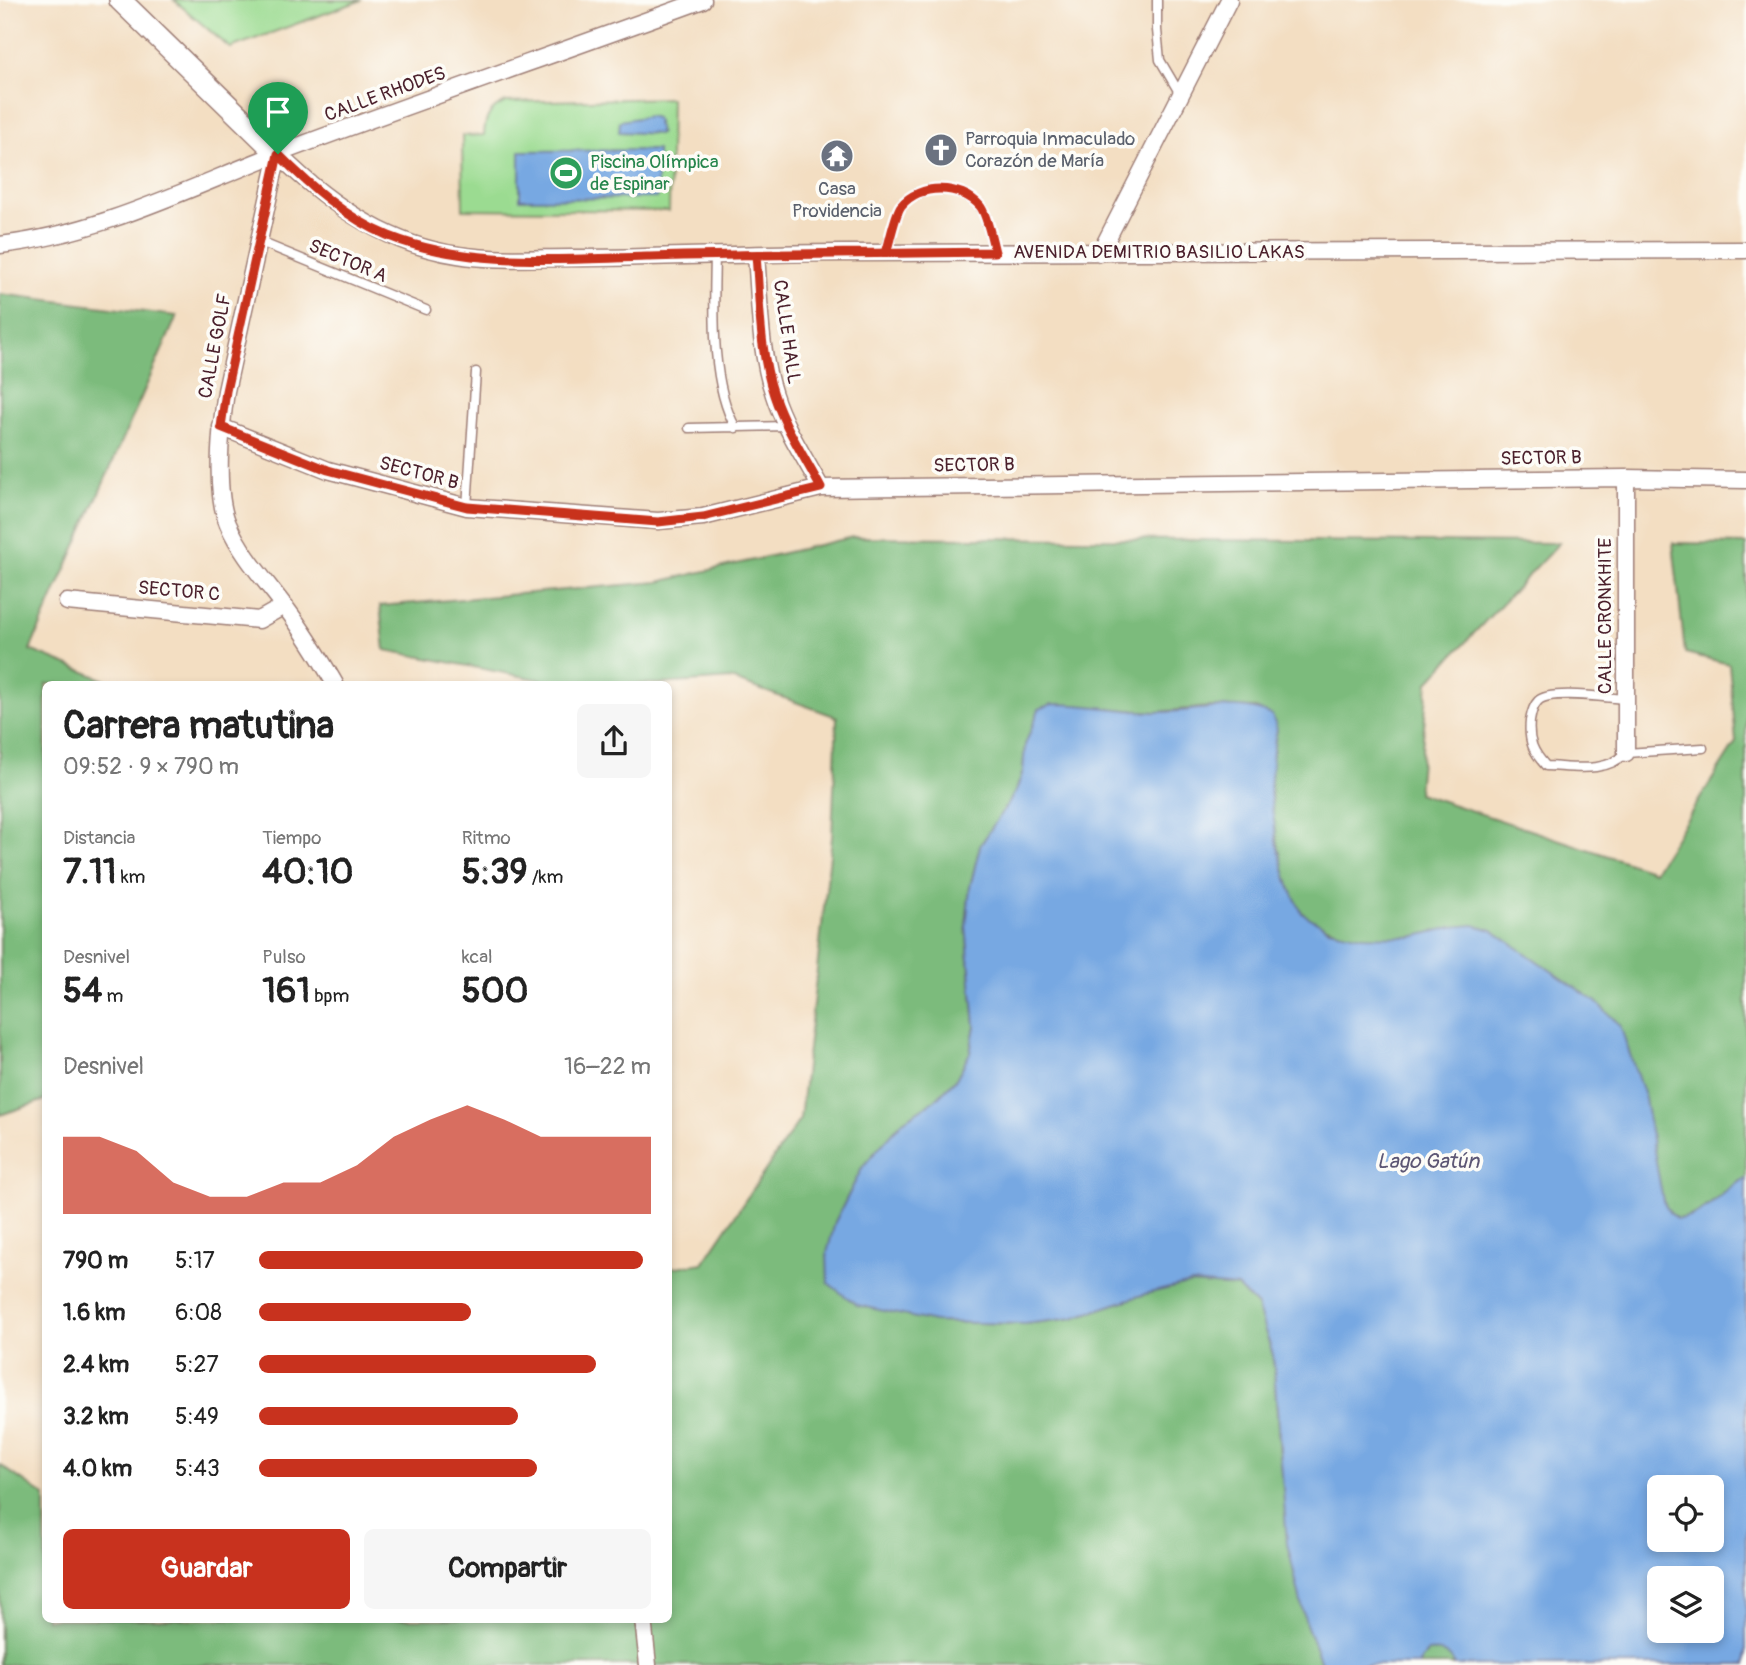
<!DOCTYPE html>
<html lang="es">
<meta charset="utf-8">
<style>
:root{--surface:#fff;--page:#f6f6f6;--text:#222;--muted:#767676;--accent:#c8321e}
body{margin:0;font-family:Pangolin,sans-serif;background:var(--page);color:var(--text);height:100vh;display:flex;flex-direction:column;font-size:26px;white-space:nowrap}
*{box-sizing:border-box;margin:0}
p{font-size:23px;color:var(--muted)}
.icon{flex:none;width:38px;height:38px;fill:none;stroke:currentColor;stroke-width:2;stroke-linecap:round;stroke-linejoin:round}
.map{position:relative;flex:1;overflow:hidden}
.sheet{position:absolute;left:42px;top:681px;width:630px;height:942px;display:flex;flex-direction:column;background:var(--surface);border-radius:10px;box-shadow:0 4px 10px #0003}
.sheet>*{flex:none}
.controls{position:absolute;left:1647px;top:1475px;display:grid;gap:14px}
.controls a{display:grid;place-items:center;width:77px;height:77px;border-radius:10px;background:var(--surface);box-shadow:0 4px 10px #0003;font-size:35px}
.pin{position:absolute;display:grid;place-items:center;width:60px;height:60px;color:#fff;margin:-72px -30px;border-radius:50% 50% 50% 0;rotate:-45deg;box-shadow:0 0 7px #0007}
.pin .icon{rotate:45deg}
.round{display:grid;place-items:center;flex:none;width:74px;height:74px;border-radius:10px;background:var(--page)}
.summary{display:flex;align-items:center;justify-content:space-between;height:119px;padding:0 21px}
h1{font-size:38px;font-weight:700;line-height:52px}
.stats{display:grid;grid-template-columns:repeat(3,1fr);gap:10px;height:119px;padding:7px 21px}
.stats div{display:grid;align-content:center}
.stats b{font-size:35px;font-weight:700}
.stats small{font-size:19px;font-weight:400}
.stats p{font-size:19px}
.chart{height:196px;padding:14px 21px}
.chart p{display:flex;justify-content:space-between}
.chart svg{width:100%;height:126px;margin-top:7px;fill:var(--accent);opacity:.7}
.primary-button{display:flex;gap:14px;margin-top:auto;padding:14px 21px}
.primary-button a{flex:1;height:80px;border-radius:10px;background:var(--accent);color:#fff;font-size:28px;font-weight:700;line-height:80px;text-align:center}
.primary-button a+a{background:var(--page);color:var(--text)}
ul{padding:0 21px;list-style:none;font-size:23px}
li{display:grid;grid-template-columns:112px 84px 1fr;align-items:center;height:52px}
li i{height:18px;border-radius:9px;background:var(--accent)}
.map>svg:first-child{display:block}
</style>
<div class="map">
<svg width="1746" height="1665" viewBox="0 0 1746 1665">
<rect width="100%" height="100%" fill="#fdfcf7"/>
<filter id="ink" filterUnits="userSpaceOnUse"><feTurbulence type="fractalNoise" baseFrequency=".0143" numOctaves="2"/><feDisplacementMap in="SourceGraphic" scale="14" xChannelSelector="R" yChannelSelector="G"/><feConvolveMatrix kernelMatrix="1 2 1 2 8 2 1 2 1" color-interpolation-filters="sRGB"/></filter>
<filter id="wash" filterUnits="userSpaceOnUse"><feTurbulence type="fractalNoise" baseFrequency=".00686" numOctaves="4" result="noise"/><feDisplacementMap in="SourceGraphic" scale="28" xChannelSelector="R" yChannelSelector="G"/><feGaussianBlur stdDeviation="1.57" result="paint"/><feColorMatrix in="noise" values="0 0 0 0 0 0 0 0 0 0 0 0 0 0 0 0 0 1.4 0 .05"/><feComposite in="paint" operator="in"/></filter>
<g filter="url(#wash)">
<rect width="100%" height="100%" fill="#f3dec2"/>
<path fill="#9bdb91" stroke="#727d5e" stroke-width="2" d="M174,0h188l-132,48z
M671,98l-2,113 -206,-2 -1,-73 22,-1c1,-18 6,-26 22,-33z"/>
<path fill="#7cbb7b" stroke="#636d53" stroke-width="2" d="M0,294l177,22 -147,334 85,34h-69l-1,416 -45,15z
M853,537l706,6 -131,139 -10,111 236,78 82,-129 -7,-78 -44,-11 -12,-110 73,1v634c-24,11 -41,39 -69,41l-8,-7 -6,-11 -43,-176 -25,-24 -103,-70c-36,-11 -51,5 -84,6 -35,1 -73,0 -103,-22 -19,-14 -33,-97 -34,-122 -1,-22 2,-44 6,-64l-21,-21 -47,-1 -53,5 -104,-8 -13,6 -14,35 -2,26 -7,20 -36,55 -10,41 -4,39 9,100 -5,27 -14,26 -21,21 -32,21 -40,45 -28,56 99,100 91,2 48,-6 72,-24 46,-11 46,4 20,19 16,49 7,102 26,167 16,41h-1322v-200l45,31 1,123h622l1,-351 34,-5 97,-144 32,-282 5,-120 -106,-38 -71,5h-98l-177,-34 -5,-44 278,-24z
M1441,1651l9,5 5,9h-37l9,-13z"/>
<path fill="#77a8e2" stroke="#606486" stroke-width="2" fill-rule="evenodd" d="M649,116l7,2 4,16 -41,-2 1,-11z
M657,150v48l-137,1v-48z
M1052,704c34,0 68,7 102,8 41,2 79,-15 118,3l5,14 -4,22 -3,41 7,51 12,43 13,27 27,16 33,7 50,1 40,-10 22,-2 18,5 103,71 25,24 25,74 18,102 6,11 8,7c28,-1 45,-30 69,-41v487h-291c-7,-13 -14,-15 -28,-13l-9,13h-96l-16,-41 -19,-81 -14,-188 -16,-49 -20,-19 -46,-4 -46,11 -72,24 -48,6 -91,-2 -77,-17 -29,-22 -1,-30 8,-31 28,-56 40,-45 32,-21 21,-21 14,-26 5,-27 -9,-100 4,-39 10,-41 36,-55 7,-20 2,-26 14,-36zM1659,1488h53v52h-53zM1712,1578v53h-53v-53z"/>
</g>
<g filter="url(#ink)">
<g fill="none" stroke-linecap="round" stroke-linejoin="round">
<defs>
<path id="lane" d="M1157,0v30l3,30 20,34
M258,241l168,69
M886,253c4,-12 9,-39 15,-47 19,-23 60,-22 79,0 7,8 11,35 15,46
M715,255c-1,51 -5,129 21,173
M689,428l98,-2
M467,507l9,-135
M1626,699c-18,-1 -77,-10 -88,2 -5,5 -7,14 -8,20 -2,20 3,31 16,45 27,1 60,8 80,-13l77,-5"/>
<path id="street" d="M278,154c50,50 109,91 180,101 37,6 76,3 113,3 91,0 181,-5 271,-5 302,-1 603,-2 904,-3
M278,154l-52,237c-5,35 -12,101 2,133 14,32 37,56 58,84 18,24 34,50 49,76
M0,245c98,-11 186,-56 277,-91 141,-53 284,-102 426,-154
M1100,253l129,-253
M756,255c4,46 3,96 18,140 10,32 31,63 47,93
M221,427l107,43 139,37 191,14 45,-4 118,-29 805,-10 120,2
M67,602l192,18 25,-14
M1626,753v-275
M643,1619l5,46"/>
<path id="secondary" d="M120,0l158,154"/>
</defs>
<use href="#lane" stroke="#9e7e76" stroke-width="11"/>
<use href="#street" stroke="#9e7e76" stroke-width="19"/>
<use href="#secondary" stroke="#9e7e76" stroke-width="24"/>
<use href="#lane" stroke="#fff" stroke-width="8"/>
<use href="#street" stroke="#fff" stroke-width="16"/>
<use href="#secondary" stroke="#fff" stroke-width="21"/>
</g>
</g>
<g fill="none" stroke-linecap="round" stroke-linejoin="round" filter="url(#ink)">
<defs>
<path id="route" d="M278,154l-52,237 -5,36 107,43 139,37 191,15 45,-5 118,-29c-16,-30 -36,-60 -47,-93 -15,-44 -14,-94 -18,-140l239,-3c-3,-11 -8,-38 -15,-46 -19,-22 -60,-23 -79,0 -6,8 -11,35 -15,47 -80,0 -159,2 -239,4 -85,2 -178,11 -258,-21 -42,-17 -80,-51 -111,-82"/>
</defs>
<use href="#route" stroke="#fff" stroke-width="14"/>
<use href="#route" stroke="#c8321e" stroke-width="9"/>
</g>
<defs>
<symbol id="church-disc" viewBox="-11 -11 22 22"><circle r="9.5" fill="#6b7280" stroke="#fdfcf7"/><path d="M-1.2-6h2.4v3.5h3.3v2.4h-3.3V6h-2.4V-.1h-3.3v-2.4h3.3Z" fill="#fff"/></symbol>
<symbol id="temple-disc" viewBox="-11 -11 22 22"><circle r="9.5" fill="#6b7280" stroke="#fdfcf7"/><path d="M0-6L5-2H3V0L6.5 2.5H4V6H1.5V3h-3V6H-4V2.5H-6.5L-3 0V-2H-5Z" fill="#fff"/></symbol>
<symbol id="stadium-disc" viewBox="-11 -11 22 22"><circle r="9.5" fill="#2e9e5b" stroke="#fdfcf7"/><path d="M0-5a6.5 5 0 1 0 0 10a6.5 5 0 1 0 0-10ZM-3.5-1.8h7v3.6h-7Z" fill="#fff"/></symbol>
</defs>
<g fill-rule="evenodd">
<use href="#church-disc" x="922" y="131" width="38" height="38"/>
<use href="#temple-disc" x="818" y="137" width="38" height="38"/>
<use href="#stadium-disc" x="547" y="154" width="38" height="38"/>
</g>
<g text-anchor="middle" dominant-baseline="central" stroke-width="7" stroke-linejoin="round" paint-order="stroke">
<g font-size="19" fill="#4a1f2b" stroke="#fdfcf7">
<text transform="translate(385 94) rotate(-20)">CALLE RHODES</text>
<text x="1159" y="252">AVENIDA DEMITRIO BASILIO LAKAS</text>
<text transform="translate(348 261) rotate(23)">SECTOR A</text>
<text transform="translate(787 332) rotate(82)">CALLE HALL</text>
<text transform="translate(215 346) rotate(-79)">CALLE GOLF</text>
<text transform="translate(1541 458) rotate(-1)">SECTOR B</text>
<text transform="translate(974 465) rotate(-1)">SECTOR B</text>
<text transform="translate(419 473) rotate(15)">SECTOR B</text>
<text transform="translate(179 591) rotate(5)">SECTOR C</text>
<text transform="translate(1605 616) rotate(-90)">CALLE CRONKHITE</text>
</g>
<g font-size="19" fill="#5b616d" stroke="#fdfcf7" text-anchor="start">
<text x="965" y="139">Parroquia Inmaculado<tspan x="965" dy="22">Corazón de María</tspan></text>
<text x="837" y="189" text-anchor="middle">Casa<tspan x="837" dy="22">Providencia</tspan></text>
</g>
<g font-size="19" fill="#27864d" stroke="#fdfcf7" text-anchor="start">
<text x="590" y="162">Piscina Olímpica<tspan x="590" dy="22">de Espinar</tspan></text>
</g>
<g font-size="21" font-style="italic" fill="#5c5674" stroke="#fdfcf7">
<text x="1428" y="1161">Lago Gatún</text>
</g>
</g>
</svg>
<div class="controls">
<a><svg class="icon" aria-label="locate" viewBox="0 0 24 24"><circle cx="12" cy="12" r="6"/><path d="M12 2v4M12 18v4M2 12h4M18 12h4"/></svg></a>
<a><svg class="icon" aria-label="layers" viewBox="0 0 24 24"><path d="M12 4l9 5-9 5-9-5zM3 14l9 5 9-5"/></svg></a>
</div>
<div class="pin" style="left:278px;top:154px;background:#1e9e55"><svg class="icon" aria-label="arrive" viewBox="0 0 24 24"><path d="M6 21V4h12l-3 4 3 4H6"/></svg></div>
<section class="sheet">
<div class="summary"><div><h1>Carrera matutina</h1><p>09:52 · 9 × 790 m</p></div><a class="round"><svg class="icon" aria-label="share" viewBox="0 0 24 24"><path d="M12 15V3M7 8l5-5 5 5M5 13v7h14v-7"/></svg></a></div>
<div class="stats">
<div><p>Distancia</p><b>7.11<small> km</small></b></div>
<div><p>Tiempo</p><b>40:10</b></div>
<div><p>Ritmo</p><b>5:39<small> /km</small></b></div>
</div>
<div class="stats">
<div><p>Desnivel</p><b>54<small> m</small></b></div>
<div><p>Pulso</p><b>161<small> bpm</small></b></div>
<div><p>kcal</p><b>500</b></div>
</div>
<div class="chart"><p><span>Desnivel</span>16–22 m</p>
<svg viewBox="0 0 160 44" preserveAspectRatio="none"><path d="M0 44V17L10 17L20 22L30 33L40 38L50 38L60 33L70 33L80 27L90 17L100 11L110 6L120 11L130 17L140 17L150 17L160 17V44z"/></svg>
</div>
<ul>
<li><b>790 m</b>5:17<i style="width:98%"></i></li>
<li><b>1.6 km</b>6:08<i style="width:54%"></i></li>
<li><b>2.4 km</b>5:27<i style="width:86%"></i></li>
<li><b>3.2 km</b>5:49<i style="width:66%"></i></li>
<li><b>4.0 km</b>5:43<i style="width:71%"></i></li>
</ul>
<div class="primary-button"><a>Guardar</a><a>Compartir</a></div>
</section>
</div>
